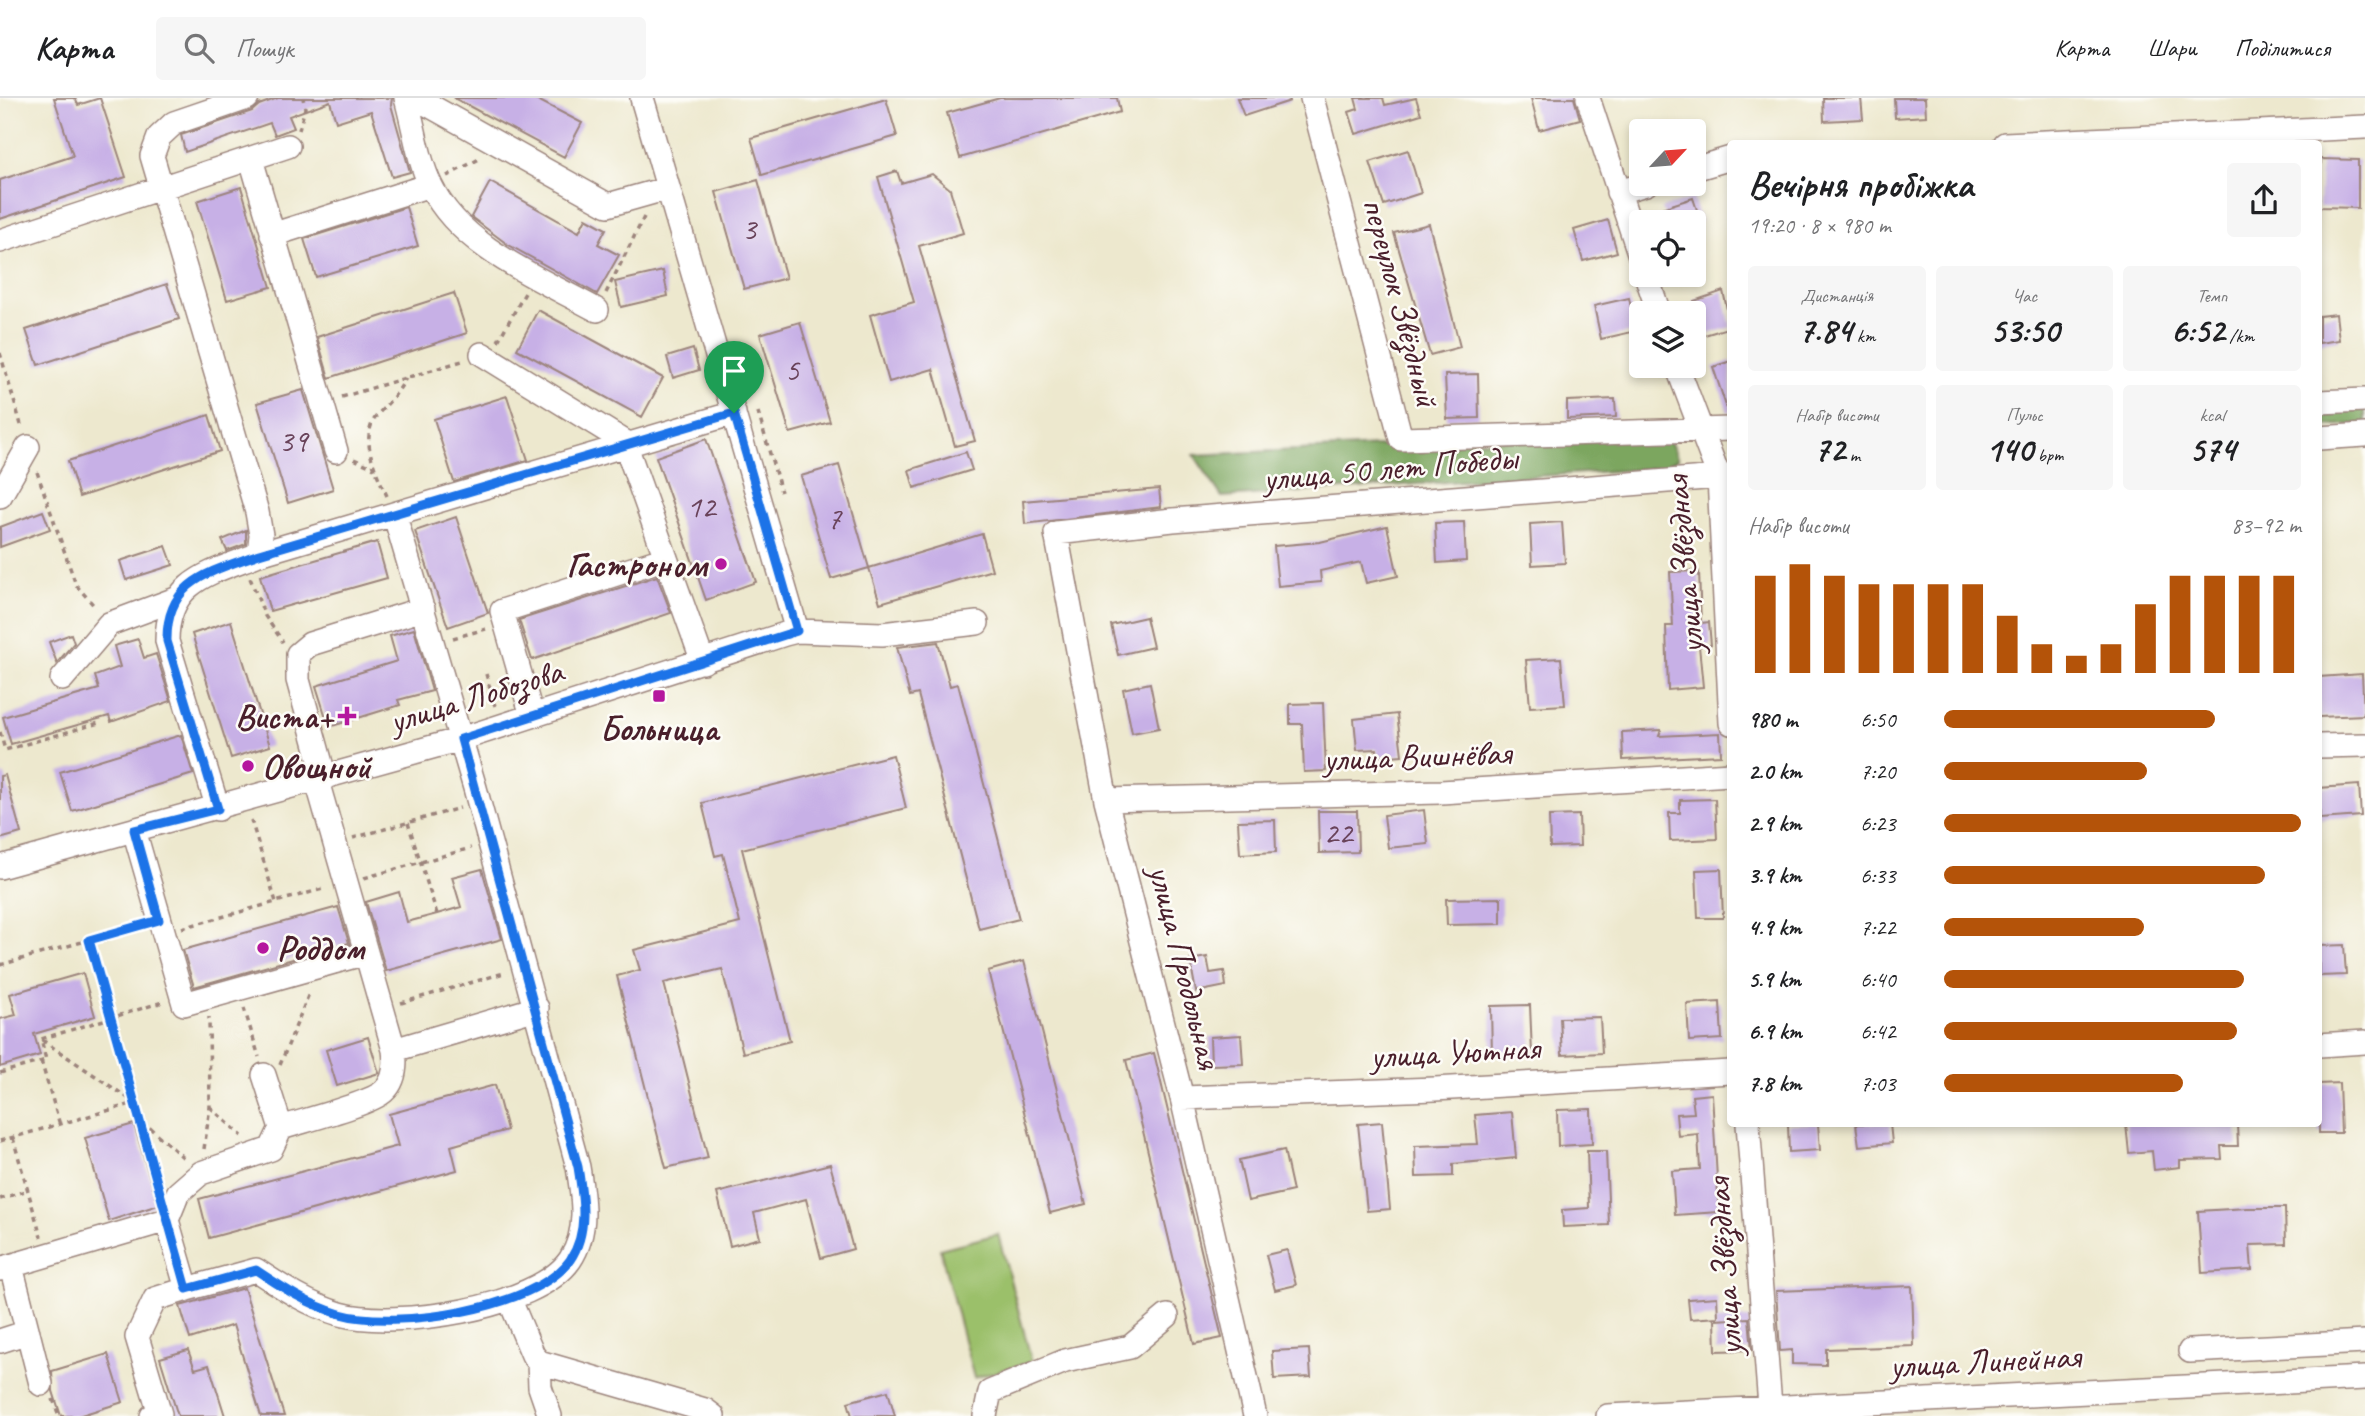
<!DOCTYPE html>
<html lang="uk">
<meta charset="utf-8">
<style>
:root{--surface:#fff;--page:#f6f6f6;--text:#202124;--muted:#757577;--line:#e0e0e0;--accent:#b45309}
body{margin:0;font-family:Caveat,sans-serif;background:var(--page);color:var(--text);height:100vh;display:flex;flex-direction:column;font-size:26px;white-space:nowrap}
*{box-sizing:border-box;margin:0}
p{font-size:23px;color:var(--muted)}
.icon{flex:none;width:38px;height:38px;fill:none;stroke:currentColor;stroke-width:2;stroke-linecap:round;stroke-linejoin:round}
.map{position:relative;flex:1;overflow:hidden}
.panel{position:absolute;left:1727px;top:42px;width:595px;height:987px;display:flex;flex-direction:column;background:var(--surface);border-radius:7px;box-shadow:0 4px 10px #0003}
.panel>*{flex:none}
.needle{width:46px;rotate:64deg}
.tools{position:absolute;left:1629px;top:21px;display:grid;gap:14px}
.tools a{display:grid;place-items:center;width:77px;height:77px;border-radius:7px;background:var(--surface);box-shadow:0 4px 10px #0003;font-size:35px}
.pin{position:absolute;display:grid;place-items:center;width:60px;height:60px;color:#fff;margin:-72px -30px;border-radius:50% 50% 50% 0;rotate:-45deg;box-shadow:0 0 7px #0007}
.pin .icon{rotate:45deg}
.round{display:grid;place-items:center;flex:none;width:74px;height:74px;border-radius:7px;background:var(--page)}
.headline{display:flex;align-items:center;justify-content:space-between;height:119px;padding:0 21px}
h1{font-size:38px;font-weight:700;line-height:52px}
.metrics{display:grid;grid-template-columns:repeat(3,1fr);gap:10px;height:119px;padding:7px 21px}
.metrics div{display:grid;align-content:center;border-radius:7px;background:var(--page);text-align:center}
.metrics b{font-size:35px;font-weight:700}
.metrics small{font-size:19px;font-weight:400}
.metrics p{font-size:19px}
.chart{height:196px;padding:14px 21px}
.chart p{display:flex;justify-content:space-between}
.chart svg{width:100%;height:126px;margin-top:7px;stroke:var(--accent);stroke-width:6}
ul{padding:0 21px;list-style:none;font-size:23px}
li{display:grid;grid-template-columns:112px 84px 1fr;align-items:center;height:52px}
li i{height:18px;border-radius:9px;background:var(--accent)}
header{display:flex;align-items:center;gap:42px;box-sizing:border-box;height:98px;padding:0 35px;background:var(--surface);border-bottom:2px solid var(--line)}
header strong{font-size:33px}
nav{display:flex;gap:38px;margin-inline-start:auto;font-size:24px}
.search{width:490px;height:63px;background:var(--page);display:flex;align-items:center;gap:18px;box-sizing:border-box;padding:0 24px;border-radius:7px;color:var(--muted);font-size:26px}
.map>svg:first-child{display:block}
</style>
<header>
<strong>Карта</strong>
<div class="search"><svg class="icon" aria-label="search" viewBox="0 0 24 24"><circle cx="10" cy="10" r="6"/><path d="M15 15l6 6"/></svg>Пошук</div>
<nav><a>Карта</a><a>Шари</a><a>Поділитися</a></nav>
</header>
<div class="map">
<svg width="2365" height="1318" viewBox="0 0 2365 1318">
<rect width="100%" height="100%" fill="#fdfcf7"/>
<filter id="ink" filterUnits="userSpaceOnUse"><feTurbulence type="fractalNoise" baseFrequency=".0143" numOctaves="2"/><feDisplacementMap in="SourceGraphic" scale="14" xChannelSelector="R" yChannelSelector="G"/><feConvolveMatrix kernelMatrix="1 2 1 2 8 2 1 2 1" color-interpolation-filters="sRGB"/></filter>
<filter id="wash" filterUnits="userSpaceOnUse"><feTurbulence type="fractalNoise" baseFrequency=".00686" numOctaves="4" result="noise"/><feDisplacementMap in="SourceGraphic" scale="28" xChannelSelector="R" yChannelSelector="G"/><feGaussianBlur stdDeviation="1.57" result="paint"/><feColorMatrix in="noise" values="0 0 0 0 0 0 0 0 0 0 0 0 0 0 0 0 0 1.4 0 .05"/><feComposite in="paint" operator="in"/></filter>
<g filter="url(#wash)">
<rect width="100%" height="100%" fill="#ede8ce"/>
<path fill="#9bc06b" stroke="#72704b" stroke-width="2" d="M998,1136l34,128 -58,16 -34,-129z"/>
<path fill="#7ca65f" stroke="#636245" stroke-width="2" d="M2365,303v23l-46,2v-23z
M1666,334l12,27 -17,9 -439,29 -28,-42z"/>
<g id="blocks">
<path fill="#c7b0e6" d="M54,0h21l3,7 22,-7 26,79 -126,42v-39l73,-24z
M278,0h114l-1,7 19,67 -18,5 -21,-66 -35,11 -6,-21 -41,15 5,12 -19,7 -5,-12 -85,29 -4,-17 71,-24 7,-6z
M454,0h80l48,25 -18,34z
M1000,0h117l3,14 -160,46 -13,-45z
M1237,0h52l1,3 -46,15z
M1355,0h28l2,7 31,-7 5,16 -65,20 -7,-22 9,-3z
M1531,0h43l6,21 -41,11z
M1823,0h38l2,21 -39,2z
M1894,0h31l1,18 -31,2z
M886,1l11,37 -135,39 -11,-37z
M1408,52l13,43 -37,12 -14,-43z
M2321,61l37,1v48l-39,-1z
M897,73l4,12 31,-9 18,15 13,44 -44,13 56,195 -20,5 -22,-77 -44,13 -19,-67 44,-13 -36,-125z
M758,82l28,98 -42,11 -28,-97z
M490,84l89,50 7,-14 20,11 -8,15 21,11 -22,39 -90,-50 -36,-27z
M241,89l30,100 -44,13 -30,-99z
M1693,100l8,24h-34l-5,-14z
M406,109l12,39 -102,31 -12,-38z
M1608,122l9,32 -34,9 -9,-31z
M1429,126l31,123 -30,8 -36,-122z
M663,173l5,25 -47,11 -6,-25z
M167,186l12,35 -141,46 -12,-35z
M1723,193l8,36 -33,10 -4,-11v-25z
M454,195l13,40 -138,45 -12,-41z
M1629,200l7,33 -35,8 -7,-33z
M538,212l125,68 -21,39 -125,-68z
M2336,216l3,26 -20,3v-27z
M800,224l30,100 -40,11 -30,-99z
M693,251l6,21 -26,8 -6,-21z
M1731,263v51h-3l-15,-45z
M1478,276l1,44 -32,1 -2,-44z
M303,292l30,99 -45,14 -31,-100z
M507,298l21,64 -74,22 -20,-63z
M1615,301l1,18 -49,2v-18z
M209,317l11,36 -141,46 -11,-36z
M706,341l50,143 -50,18 -50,-143z
M966,354l6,18 -58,18 -5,-18z
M839,367l30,103 -38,11 -30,-103z
M1159,391l2,18 -136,17 -2,-23z
M43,413l7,18 -50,18v-20z
M456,419l32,96 -40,14 -33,-96z
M1464,424l2,39 -29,2 -2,-40z
M1562,424l3,41 -33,2 -2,-41z
M1387,428l11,50 -32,7 -5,-21 -41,9 1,11 -43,4 -4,-40 46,-4z
M246,432v14l-19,7 -5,-11z
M982,436l10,36 -112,33 -11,-35z
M377,444l10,36 -117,33 -10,-35z
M166,448l7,19 -47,15 -6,-19z
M1699,473l2,52 8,-1 2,23 -12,1 4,41 -35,3 -2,-64h7l-3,-54z
M657,478l14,37 -139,47 -13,-40z
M1146,519l7,30 -35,8 -7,-30z
M231,523l39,125 -39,12 -39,-124z
M414,531l18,62 -34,9 2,5 -71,22 -13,-41 81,-25 -7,-25z
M71,536l3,9 -17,20 -8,-21z
M138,541l6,19 12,-4 15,47 -60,21 -2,-6 -98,28 -8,-27 96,-28 -4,-13 25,-9 -6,-21z
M938,544l12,44 8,-2 61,235 -40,10 -61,-235 -8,2 -13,-49z
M1561,560l4,47 -35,2 -4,-47z
M2362,576l2,41 -45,2v-40z
M1150,585l9,45 -27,5 -9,-44z
M1323,605l3,68 -22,1 -2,-48h-12v-20z
M1397,616l5,41 -24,2 -1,-8 -20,1 -3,-31z
M1661,632l-2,6 61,-3 1,22 -98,5 -1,-28z
M181,637l12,39 -121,37 -12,-39z
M893,657l13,53 -164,41 48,192 -47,12 -21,-84 -58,14 44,175 -42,10 -49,-192 23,-6 -6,-20 106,-27 -17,-69 -8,2 -13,-53z
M5,677l16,58 -21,6v-63z
M2359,687l2,31 -41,3 -1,-31z
M1715,701l2,40 -47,2 -1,-28h11v-13z
M1424,712l4,34 -40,4 -4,-33z
M1318,713h39l1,41 -39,1z
M1579,717l1,31 -30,1 -1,-31z
M1275,722l1,32 -36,2 -2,-33z
M482,771l20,70 -116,32 -20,-69 33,-10 8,30 30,-8 24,-7 -9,-30z
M1721,771l2,49h-25l-2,-48z
M1501,800v26l-54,1 -1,-26z
M338,809l11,36 -155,44 -11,-37z
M2344,847l2,30 -27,1v-30z
M1207,859l3,16 14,-2 2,15 -30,6 -6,-32z
M1024,863l62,243 -36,9 -62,-242z
M83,875l12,43 -61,18 6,21 -40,12v-48l16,-4 -6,-21z
M1720,904l2,37 -33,2 -2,-37z
M1530,907l2,49 -40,1 -1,-49z
M1600,919l2,36 -40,2 -2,-37z
M1241,937l2,29 -32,1 -1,-28z
M368,939l11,36 -42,13 -11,-36z
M1154,955l68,285 -28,6 -68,-284z
M2339,985l2,50h-22v-49z
M495,987l12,45 -56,16 6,24 -248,68 -10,-39 199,-53 -9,-32z
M1712,996l7,118 -44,3 -3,-44 28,-2 -2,-35 -20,2 -2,-22 18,-1 -2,-17z
M1591,1011l1,35 -34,2 -1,-36z
M1512,1014l4,46 -63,6v12l-37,1 -1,-31 63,-2 -3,-29z
M1382,1024l8,87 -23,2 -9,-87z
M134,1026l24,81 -49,16 -24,-83z
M1788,1026h30l2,26 -31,2z
M1856,1026h34l2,19 -33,3z
M2126,1026h111l1,22h-17l1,13 -42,1v7l-26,3 -2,-19 -23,2z
M1284,1052l9,41 -45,10 -9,-41z
M1587,1053h19l3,74 -46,2 -1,-17 27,-2z
M830,1066l23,85 -32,9 -15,-59 -52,14 6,25 -30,8 -13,-53z
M2248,1110h37l1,36 -36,1 2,25 -50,3 -4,-62z
M1287,1152l9,35 -21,5 -9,-35z
M1912,1188l2,60 -88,3v16l-34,-1v-14l-12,1 -4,-60z
M244,1190l40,128h-23l-28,-91 -43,14 -10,-33z
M1717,1199l1,20 -28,2 -2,-20z
M1749,1220l3,32 -36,1 -1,-31z
M1309,1251l2,28 -37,2 -2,-28z
M188,1252l7,19 14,-4 16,51h-47l-18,-58z
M108,1256l15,48 -45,14h-17l-8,-25 -1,-20z
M888,1293l7,25h-43l-4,-14z"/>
</g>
</g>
<g filter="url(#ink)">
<use href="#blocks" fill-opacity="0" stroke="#9c847c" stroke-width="2"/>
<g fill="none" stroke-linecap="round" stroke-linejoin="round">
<defs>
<path id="minor" d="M247,0l-73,25 -15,14 -7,19 105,356 4,23 -2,19
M406,0c8,28 12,62 25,88 29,61 110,93 166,124
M416,0l192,107 60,-17
M642,0l155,533
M1312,0l89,341 330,-10
M1588,0l54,164
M2005,46l360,-17
M251,61l85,292
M1694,71l37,-11
M1618,94l28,-8
M272,137l158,-50
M0,143l288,-95
M1646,177l13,38
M482,256l148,91
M1677,268l42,111 12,246
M2319,304l46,-2
M2319,340l46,-3
M626,348l77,216
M0,398l28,-49
M62,581l47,-55 67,-25
M532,618l-30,-105 164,-53
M2319,648l46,-1
M325,680l-27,-98v-26l12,-10 113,-35
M317,683l77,269c2,14 2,30 -10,41 -13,13 -82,30 -103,37l-10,21 -70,24 -23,20 -11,27 20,69 69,-19c27,18 53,35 84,44 55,15 196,-5 230,-54 19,-28 13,-63 8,-93l-103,-379 -80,-272
M1106,702l335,-8 290,-18
M218,711l-51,-168c0,-61 44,-68 92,-87l475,-141
M134,732l50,174 182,-51
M0,769l461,-128 324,-105 12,-3 85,3 95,-11
M2319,947l46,-3
M394,952l143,-42
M264,977l17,53
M1182,1000l253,-9 296,-17
M1748,1026l22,282
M11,1168l30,118
M0,1171l167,-49
M509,1200l24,57 6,7 166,48 8,6
M0,1243l28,-9
M2190,1253l175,-9
M539,1264l1,25 10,29
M152,1318l8,-2 -23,-77 18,-38 32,-10
M985,1318l5,-24 75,-31 65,-14 37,-31
M1255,1318l-73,-318 -76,-298 -50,-267 117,-13 558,-44
M1608,1318l757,-38"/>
</defs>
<use href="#minor" stroke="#9c847c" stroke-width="26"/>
<path stroke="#9c847c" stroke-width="3.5" stroke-dasharray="5 5" stroke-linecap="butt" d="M299,32l6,-22 -2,-10
M447,78l34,-18
M606,195l39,-78
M498,243l27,-48
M0,255l22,75
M342,299l120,-36
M758,314l23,80
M354,361l20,9
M37,374l39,113 20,23
M387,398c-11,-24 -30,-60 -8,-83 11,-12 19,-20 27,-35
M250,480l15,38 18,26
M453,540l33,-9
M486,576l9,32
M0,634l5,18 94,-27
M251,722l25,82
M408,725l29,91
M353,740l107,-30
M364,780l107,-30
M182,830l144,-40
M90,842l68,244
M0,867l139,-39
M401,905l103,-30
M244,910l15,49
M42,942l92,62
M41,963l19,64
M280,967l30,-74
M0,975l46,-13 -5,-21 122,-37
M210,1009l32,29
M142,1023l44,39
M13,1040l28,99
M0,1043l135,-38
M204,1051l6,-42 -1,-90
M0,1101l28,-9
M53,1301l6,17"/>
<use href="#minor" stroke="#fff" stroke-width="23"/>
</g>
</g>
<g fill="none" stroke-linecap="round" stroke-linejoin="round" filter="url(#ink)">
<defs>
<path id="route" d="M734,315l63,218 -336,108 117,428c5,31 11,65 -8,93 -34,49 -175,70 -230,54 -31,-9 -57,-26 -84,-44l-69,19 -98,-349 70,-20 -25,-90 84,-21 -51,-168c-1,-61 44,-69 92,-87z"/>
</defs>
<use href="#route" stroke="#fff" stroke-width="14"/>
<use href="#route" stroke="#1a73e8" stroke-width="9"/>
</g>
<g fill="#b5179e" stroke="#fdfcf7" stroke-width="2.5">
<circle cx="721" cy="466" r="7"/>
<rect x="652" y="591" width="14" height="14" rx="3.5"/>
<path d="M343.5 607.5h7v7h7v7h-7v7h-7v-7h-7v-7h7z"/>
<circle cx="248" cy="668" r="7"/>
<circle cx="263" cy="850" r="7"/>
</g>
<g text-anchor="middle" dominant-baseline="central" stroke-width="5" stroke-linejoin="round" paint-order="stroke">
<g font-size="32" fill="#69435a">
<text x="749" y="130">3</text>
<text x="792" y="271">5</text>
<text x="293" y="342">39</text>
<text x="701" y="408">12</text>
<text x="834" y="420">7</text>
<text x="1338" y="734">22</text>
</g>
<g font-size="35" fill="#4a1f2b" stroke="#fdfcf7">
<text transform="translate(1401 204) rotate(75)">переулок Звёздный</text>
<text transform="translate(1390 370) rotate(-5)">улица 50 лет Победы</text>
<text transform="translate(1684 467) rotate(-95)">улица Звёздная</text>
<text transform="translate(476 598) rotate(-17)">улица Лобозова</text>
<text transform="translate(1417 658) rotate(-2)">улица Вишнёвая</text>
<text transform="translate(1185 869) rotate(76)">улица Продольная</text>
<text transform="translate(1455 954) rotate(-3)">улица Уютная</text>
<text transform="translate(1724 1169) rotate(-94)">улица Звёздная</text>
<text transform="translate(1985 1263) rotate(-3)">улица Линейная</text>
</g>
<g font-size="35" font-weight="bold" fill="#4a1f2b" stroke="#fdfcf7" text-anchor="end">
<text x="707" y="466">Гастроном</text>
<text x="333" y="618">Виста+</text>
<text x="659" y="630" text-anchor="middle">Больница</text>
<text x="262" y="668" text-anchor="start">Овощной</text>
<text x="277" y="850" text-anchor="start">Роддом</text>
</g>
</g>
</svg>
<div class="tools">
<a><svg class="needle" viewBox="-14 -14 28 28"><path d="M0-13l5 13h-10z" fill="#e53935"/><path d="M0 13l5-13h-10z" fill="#757577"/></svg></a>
<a><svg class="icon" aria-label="locate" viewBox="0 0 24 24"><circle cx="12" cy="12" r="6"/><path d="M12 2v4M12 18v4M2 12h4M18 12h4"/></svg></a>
<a><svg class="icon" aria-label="layers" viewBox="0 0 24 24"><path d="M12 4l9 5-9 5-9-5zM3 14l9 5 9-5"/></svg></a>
</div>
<div class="pin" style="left:734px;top:315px;background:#1e9e55"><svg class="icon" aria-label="arrive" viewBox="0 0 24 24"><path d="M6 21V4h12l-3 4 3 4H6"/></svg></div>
<section class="panel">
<div class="headline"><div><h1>Вечірня пробіжка</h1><p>19:20 · 8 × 980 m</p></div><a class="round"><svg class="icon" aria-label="share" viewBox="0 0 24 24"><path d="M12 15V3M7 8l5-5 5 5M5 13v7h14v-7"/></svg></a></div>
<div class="metrics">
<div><p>Дистанція</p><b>7.84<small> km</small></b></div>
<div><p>Час</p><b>53:50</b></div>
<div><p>Темп</p><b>6:52<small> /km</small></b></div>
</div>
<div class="metrics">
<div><p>Набір висоти</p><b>72<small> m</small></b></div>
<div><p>Пульс</p><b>140<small> bpm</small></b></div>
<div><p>kcal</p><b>574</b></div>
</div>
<div class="chart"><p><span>Набір висоти</span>83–92 m</p>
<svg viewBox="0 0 160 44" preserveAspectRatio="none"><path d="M5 44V10M15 44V6M25 44V10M35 44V13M45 44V13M55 44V13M65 44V13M75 44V24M85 44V34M95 44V38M105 44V34M115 44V20M125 44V10M135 44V10M145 44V10M155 44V10"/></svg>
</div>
<ul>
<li><b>980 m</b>6:50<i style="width:76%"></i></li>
<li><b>2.0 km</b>7:20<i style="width:57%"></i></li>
<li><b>2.9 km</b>6:23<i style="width:100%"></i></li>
<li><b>3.9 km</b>6:33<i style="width:90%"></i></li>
<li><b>4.9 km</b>7:22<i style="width:56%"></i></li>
<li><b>5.9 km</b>6:40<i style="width:84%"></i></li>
<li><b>6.9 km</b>6:42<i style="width:82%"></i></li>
<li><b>7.8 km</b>7:03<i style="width:67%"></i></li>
</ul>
</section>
</div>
